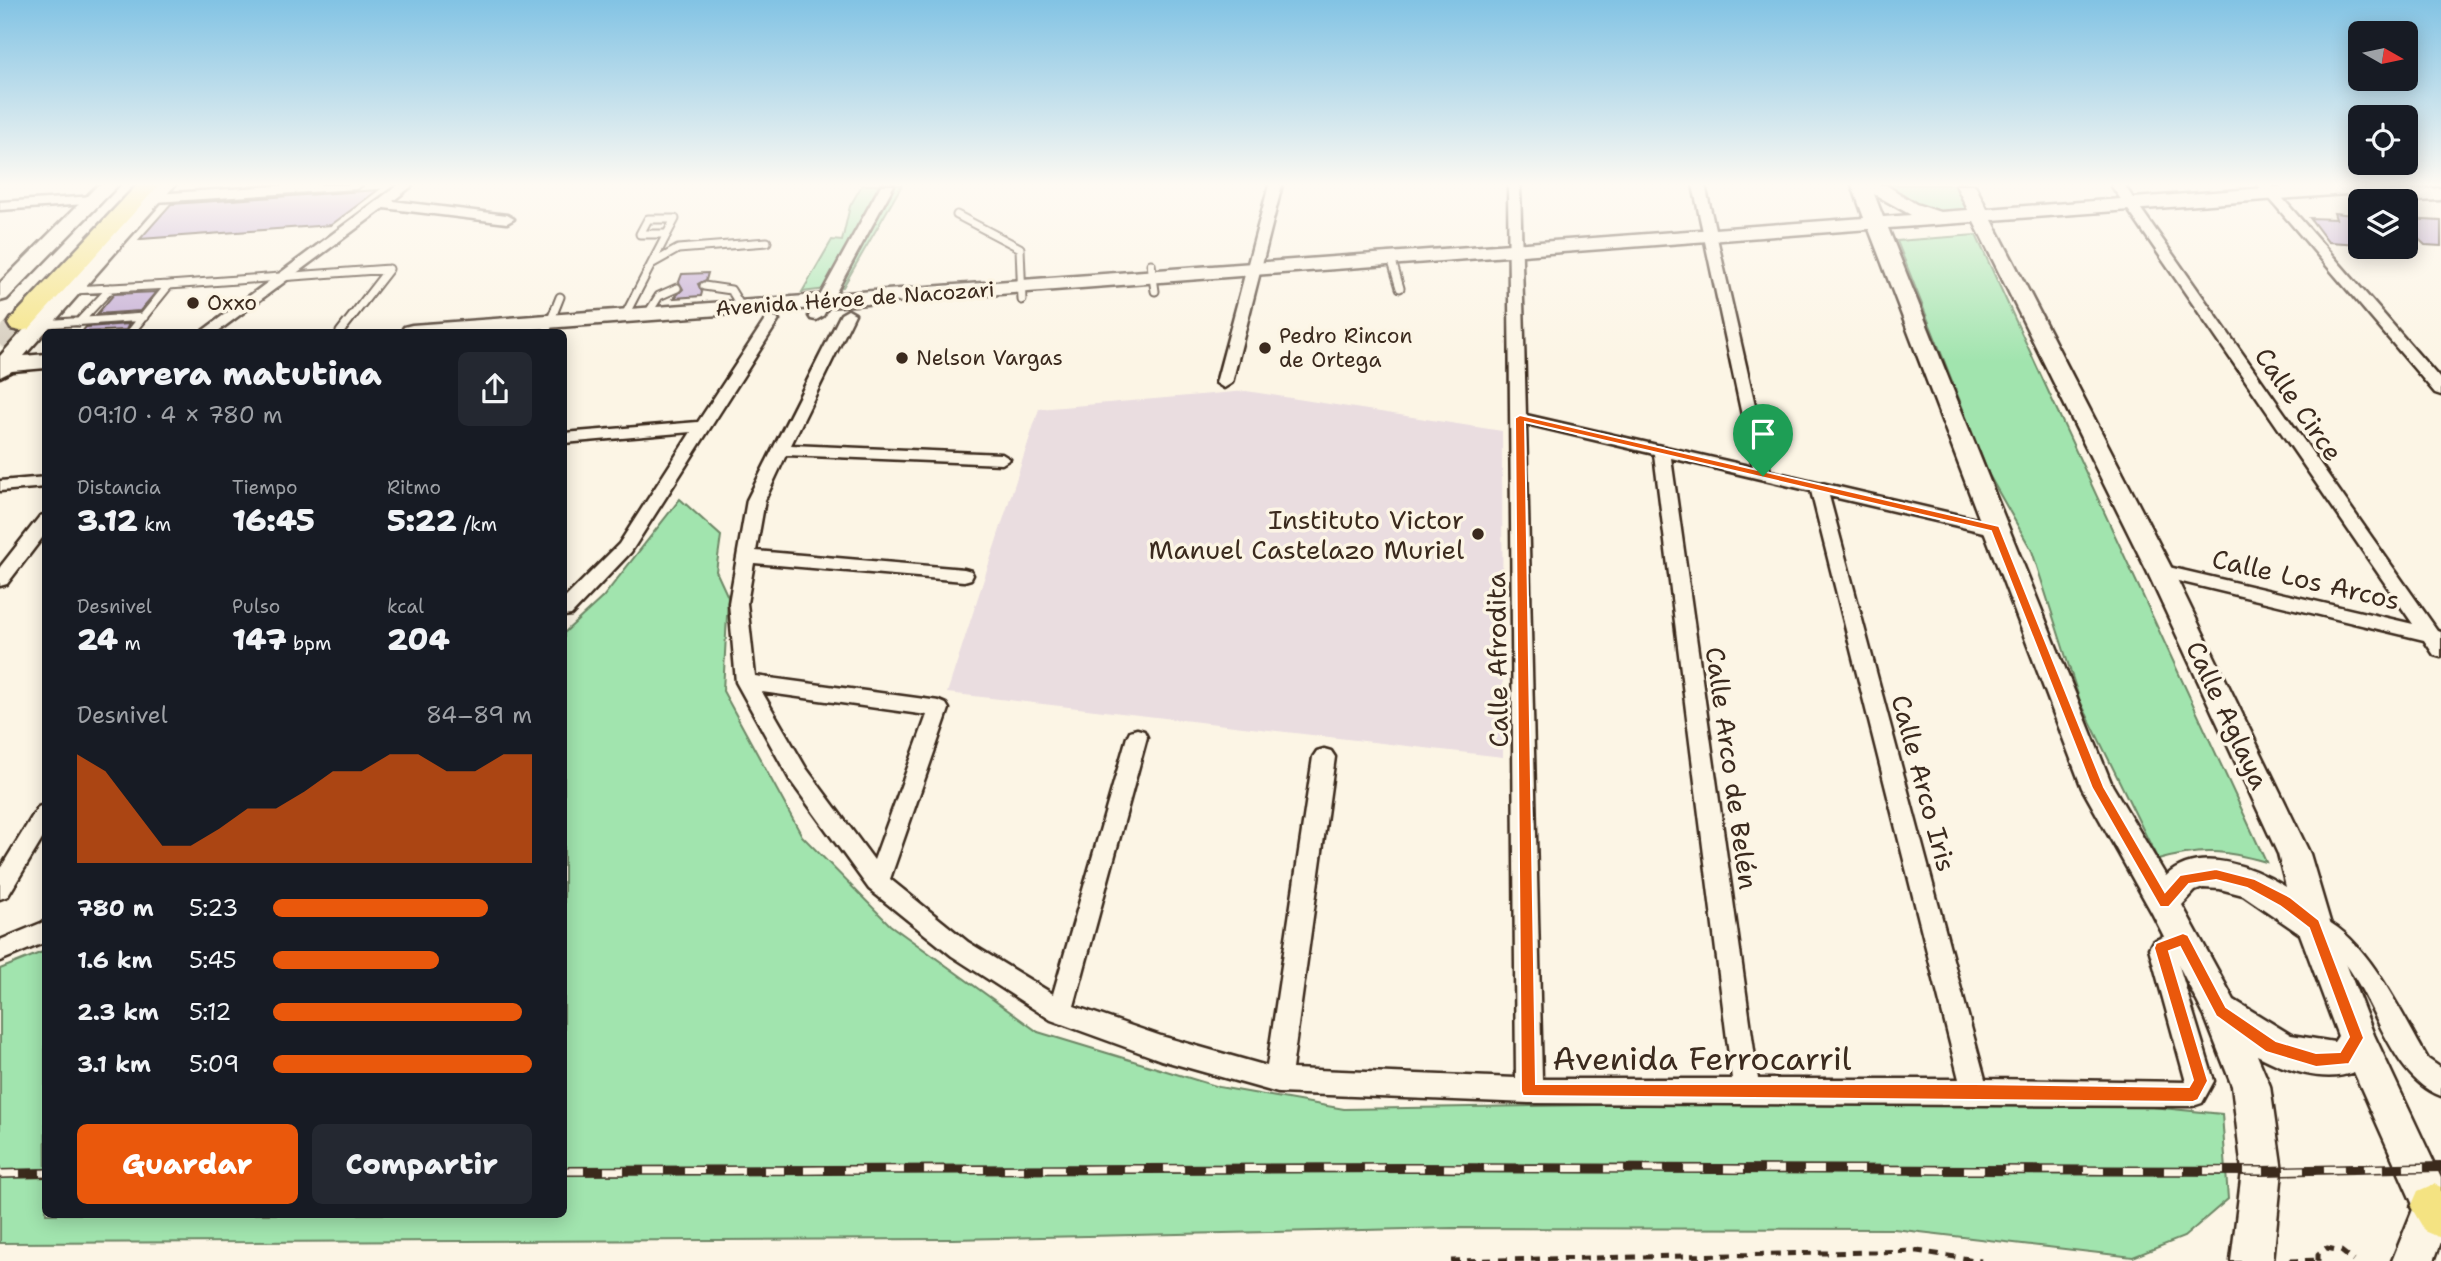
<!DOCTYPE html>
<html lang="es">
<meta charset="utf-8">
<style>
:root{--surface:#171b24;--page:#242831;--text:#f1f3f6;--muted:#9ea1a6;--accent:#ea580c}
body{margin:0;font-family:"Shantell Sans",sans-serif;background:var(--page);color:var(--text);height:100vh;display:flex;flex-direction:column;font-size:26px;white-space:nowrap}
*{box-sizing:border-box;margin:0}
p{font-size:23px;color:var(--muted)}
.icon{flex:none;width:38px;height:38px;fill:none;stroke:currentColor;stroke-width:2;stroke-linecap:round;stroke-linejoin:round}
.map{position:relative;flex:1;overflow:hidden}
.details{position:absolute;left:42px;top:329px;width:525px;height:889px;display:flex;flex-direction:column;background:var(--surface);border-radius:10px;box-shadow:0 4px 18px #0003}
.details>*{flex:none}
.needle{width:46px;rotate:99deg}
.tools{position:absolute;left:2348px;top:21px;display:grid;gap:14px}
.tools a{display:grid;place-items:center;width:70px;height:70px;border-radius:10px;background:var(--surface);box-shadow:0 4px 18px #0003;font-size:35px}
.pin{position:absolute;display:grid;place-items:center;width:60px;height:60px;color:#fff;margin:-72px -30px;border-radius:50% 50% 50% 0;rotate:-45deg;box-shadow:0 0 7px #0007}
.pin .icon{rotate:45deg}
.round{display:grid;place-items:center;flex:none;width:74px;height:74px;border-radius:10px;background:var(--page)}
.head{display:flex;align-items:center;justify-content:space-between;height:119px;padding:0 35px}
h1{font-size:32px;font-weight:800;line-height:52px}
.figures{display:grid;grid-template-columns:repeat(3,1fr);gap:10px;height:119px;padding:7px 35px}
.figures div{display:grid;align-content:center}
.figures b{font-size:30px;font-weight:800}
.figures small{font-size:19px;font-weight:400}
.figures p{font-size:19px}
.chart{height:196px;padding:14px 35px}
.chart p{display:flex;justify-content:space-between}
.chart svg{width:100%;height:126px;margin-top:7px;fill:var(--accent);opacity:.7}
.button{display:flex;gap:14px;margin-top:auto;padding:14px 35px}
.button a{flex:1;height:80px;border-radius:10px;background:var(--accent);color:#fff;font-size:28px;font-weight:800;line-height:80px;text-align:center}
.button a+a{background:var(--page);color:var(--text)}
ul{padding:0 35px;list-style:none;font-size:23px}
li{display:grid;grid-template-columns:112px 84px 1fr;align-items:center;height:52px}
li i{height:18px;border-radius:9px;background:var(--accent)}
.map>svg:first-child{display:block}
</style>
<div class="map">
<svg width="2441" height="1261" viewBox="0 0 2441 1261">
<rect width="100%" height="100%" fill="#fcf5e5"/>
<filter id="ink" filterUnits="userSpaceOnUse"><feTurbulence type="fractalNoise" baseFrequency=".0143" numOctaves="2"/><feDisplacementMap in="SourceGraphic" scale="14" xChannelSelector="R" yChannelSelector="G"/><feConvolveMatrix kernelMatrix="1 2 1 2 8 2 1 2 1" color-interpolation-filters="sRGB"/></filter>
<g filter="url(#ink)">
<path fill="#eadde0" d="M1246,391l256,40 1,326 -556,-64 92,-284z"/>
<path fill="#a1e4ae" stroke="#6e8766" stroke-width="2" d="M862,185h40l-59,102 -41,5 30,-52 10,1 8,-35z
M1882,185h74l13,28c-31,3 -61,-12 -87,-28z
M1976,235l290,627c-42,-12 -65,-14 -108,-2l-78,-159 -48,-150 -43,-76 -92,-234z
M680,499l41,37 -5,35 12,26 -5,94 79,145 88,89 148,107 181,55 125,22 313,-5 495,3 70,7 6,85 -44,38 -51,20 -239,-28 -441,-1 -501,11 -952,4v-274l45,-18 1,263h518v-581l39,-36z"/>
<path fill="#bfa6d3" stroke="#3b2a1e" stroke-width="2" d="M378,190l-47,35 -191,14 31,-35z
M2334,213l19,2 8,9v20l-33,-2 -18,-24 26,1z
M2406,219l35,2v25l-16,-1 -19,-18z
M708,273l-2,7 -8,4 4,8 -1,4 -27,2 9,-9 -4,-7 3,-8z
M156,292l-16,19 -43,3 17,-20z
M129,324l-3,6 -44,2 4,-5z"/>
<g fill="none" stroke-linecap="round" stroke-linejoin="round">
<path stroke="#d5ccbd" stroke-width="24" stroke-dasharray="24 12" stroke-linecap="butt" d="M0,345l20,-21"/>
<defs>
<path id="lane" d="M957,215l63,33 2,52
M648,219h27l-8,15h-27z
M1391,258l9,30
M653,263l25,-14 89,-7
M1151,264l4,27
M169,285l220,-16
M704,286l27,4 11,18
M73,290l96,-5 -38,47
M647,315l12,-19 18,-8
M624,317l43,-83
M79,322l32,-34
M43,324l101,-7
M340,332l49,-63
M546,332l14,-35"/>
<path id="street" d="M291,185h71l-6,4 -201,13 -7,-4 7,-4z
M398,185h15l-20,16 114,14 7,4 -7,4 -123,-15 -167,124h-16z
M881,185h13l-71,131 -7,4 -5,-1 -2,-3z
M1269,185h13l-50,198 -8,5 -8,-5z
M1508,185h12l6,230 227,52 -60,-282h12l65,286 232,54 3,4 -9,6 -167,-39 156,583 201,3 -37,-134 4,-7 30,-12 8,3 4,7 -4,7 -16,7 39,128 -12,22 -9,3 -664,-3 -251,-10 -117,-33 -110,-40 -99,-64 -83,-67 -79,-109 -54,-98 -7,-79 18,-103 94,-186 7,-4 7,4 -64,131 211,9 8,5 -8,5 -216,-9 -21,45 -9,51 208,18 7,2 2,4 -2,4 -7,2 -210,-18 -7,40 8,73 184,25 7,3 3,5 -59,170 78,63 85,52 74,-257 3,-6 7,-2 7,2 3,6 -73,269 87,30 106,30 46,-309 4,-6 7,-2 7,2 4,6 -43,312 224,9zM1526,424l128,30 78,625h-190zM1671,458l140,33 148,588h-201zM762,692l165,23 -53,145 -68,-92z
M2111,185h13l313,445 4,1v26l-7,-2 -10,-15 -271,-65 -2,-4 2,-4 7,-2 253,59z
M2258,185h13l170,195v15l-6,-2z
M95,196l7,4 -2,3 -100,7v-8z
M772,316l7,4 -148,232 -60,63 -7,1v-17l55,-55 72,-112 -127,11v-10l134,-11 69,-105z
M46,477v10l-46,4v-10z
M46,514v19l-39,51 -7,2v-19l40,-51z
M46,804v29l-38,63 -8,3v-30l38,-62z
M2318,917c48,17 84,99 110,142l13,9v28c-50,-19 -65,-93 -96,-133 -11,-14 -31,-20 -39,-36l4,-7z
M46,921v21l-46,19v-21z"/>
<path id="secondary" d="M98,185h20l-111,114 -7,2v-18z
M155,185h20l-151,171 22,-2v14l-34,3 -12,6v-21z
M1852,185h34l30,19 24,8 28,-2 -12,-25h19l12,24 319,-24h90l-9,6 -395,29 181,351 137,283 21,71 43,110 67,143v64l-7,19h-42l22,-54 -60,-135c-30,12 -69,-2 -97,-17l13,31 12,85 -9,90h-42l11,-90 -10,-85 -27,-69 -53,-104 -70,-125 -213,-559 -1377,103h-91l3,-5 8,-2 1452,-107zM1874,194l37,21 -28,2zM1974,222l173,349 131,283 8,33c-32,-20 -87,-42 -120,-11l-54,-91 -224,-557zM2203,888l17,1 23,6 57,39 38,102 -4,6 -43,-7 -57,-35 -52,-95 13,-14z
M2441,188v12l-80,3 -3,-4 9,-6z"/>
<path id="primary" d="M137,185h22l-130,144 -9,2 -9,-2 -3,-5 3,-5z
M2434,1184l7,3v51l-16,-7 -14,-24 7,-16z"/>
</defs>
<use href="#lane" stroke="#3b2a1e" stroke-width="11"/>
<use href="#street" stroke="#3b2a1e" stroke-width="5"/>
<use href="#secondary" stroke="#3b2a1e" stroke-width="5"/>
<use href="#primary" stroke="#3b2a1e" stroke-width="5"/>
<path stroke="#3b2a1e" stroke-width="5" stroke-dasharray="9 7" stroke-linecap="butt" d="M1451,1261l466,-10 64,10
M2289,1261l29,-1
M2318,1261v-7l9,-6 14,3 13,10"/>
<use href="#lane" stroke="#fcf5e5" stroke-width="7"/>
<use href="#street" fill="#fcf5e5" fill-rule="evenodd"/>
<use href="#secondary" fill="#fcf5e5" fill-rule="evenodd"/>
<use href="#primary" fill="#f4e382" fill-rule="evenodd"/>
<defs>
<path id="rail" d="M564,1171l847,-3 851,3 179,-4
M0,1174l46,-1"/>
</defs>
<use href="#rail" stroke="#3b2a1e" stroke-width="10"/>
<use href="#rail" stroke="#fcf5e5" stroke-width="7" stroke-dasharray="20" stroke-linecap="butt"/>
</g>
</g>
<linearGradient id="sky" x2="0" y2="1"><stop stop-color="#82c3e4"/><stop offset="0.51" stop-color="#fefaf3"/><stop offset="1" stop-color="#fefaf3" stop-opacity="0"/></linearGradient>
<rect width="2441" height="362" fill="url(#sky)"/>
<path fill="#ea580c" stroke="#fff" stroke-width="2" fill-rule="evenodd" d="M1520,415l479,111 105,261 61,105 15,-17 36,-6 39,10 35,18 29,23 45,118 -15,26 -33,3 -50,-15 -50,-36 -36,-69 -11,4 39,130 -10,19 -5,2 -670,-6 -2,-5 -6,-673zM1525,422l466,109 101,257 68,119h9l20,-23 27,-4 31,8 33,18 29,22 40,109 -9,15 -24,1 -40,-12 -50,-34 -38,-72 -5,-2 -27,10 -2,5 39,132 -4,7 -214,-3h-439z"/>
<g fill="#3b2a1e" stroke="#fcf5e5" stroke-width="2.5">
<circle cx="193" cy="303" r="7"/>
<circle cx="1265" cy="348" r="7"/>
<circle cx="902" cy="358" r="7"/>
<circle cx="1478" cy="534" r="7"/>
</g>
<g text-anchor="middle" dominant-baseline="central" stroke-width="7" stroke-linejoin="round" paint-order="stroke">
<g font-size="21" fill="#3b2a1e" stroke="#fcf5e5">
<text transform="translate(855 299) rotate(-4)">Avenida Héroe de Nacozari</text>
</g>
<g font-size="21" fill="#3b2a1e" stroke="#fcf5e5" text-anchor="start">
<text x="207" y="303">Oxxo</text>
<text x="1279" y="336">Pedro Rincon<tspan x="1279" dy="24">de Ortega</tspan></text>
<text x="916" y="358">Nelson Vargas</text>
</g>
<g font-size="26" fill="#3b2a1e" stroke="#fcf5e5">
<text transform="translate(2299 404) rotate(55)">Calle Circe</text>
<text transform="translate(2306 579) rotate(13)">Calle Los Arcos</text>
<text transform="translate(1497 660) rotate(-91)">Calle Afrodita</text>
<text transform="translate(2228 715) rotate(65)">Calle Aglaya</text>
<text transform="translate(1732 768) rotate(82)">Calle Arco de Belén</text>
<text transform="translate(1924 783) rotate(75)">Calle Arco Iris</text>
</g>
<g font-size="26" fill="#3b2a1e" stroke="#fcf5e5" text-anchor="end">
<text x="1464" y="519">Instituto Victor<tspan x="1464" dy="30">Manuel Castelazo Muriel</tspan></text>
</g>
<g font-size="32" fill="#3b2a1e" stroke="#fcf5e5">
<text x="1702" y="1058">Avenida Ferrocarril</text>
</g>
</g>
</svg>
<div class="tools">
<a><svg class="needle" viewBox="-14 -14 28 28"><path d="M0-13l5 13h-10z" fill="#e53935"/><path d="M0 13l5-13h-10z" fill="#9ea1a6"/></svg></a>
<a><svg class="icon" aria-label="locate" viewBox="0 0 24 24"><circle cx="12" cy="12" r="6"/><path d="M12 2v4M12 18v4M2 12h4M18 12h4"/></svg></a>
<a><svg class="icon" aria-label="layers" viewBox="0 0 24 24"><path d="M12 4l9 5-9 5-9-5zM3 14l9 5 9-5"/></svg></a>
</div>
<div class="pin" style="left:1763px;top:476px;background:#1e9e55"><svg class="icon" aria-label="arrive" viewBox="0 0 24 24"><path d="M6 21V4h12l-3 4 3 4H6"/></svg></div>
<section class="details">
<div class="head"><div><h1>Carrera matutina</h1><p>09:10 · 4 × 780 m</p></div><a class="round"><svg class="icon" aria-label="share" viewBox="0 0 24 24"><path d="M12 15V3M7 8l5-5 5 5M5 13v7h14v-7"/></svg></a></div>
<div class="figures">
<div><p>Distancia</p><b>3.12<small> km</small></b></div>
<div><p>Tiempo</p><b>16:45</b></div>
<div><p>Ritmo</p><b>5:22<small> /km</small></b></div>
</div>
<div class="figures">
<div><p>Desnivel</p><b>24<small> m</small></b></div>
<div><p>Pulso</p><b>147<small> bpm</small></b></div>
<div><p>kcal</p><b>204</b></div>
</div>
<div class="chart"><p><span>Desnivel</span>84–89 m</p>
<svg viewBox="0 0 160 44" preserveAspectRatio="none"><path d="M0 44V6L10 12L20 25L30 38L40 38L50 32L60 25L70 25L80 19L90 12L100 12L110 6L120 6L130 12L140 12L150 6L160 6V44z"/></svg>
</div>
<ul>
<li><b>780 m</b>5:23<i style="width:83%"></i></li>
<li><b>1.6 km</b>5:45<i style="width:64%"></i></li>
<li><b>2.3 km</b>5:12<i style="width:96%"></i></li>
<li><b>3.1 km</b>5:09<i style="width:100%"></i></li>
</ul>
<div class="button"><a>Guardar</a><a>Compartir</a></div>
</section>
</div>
